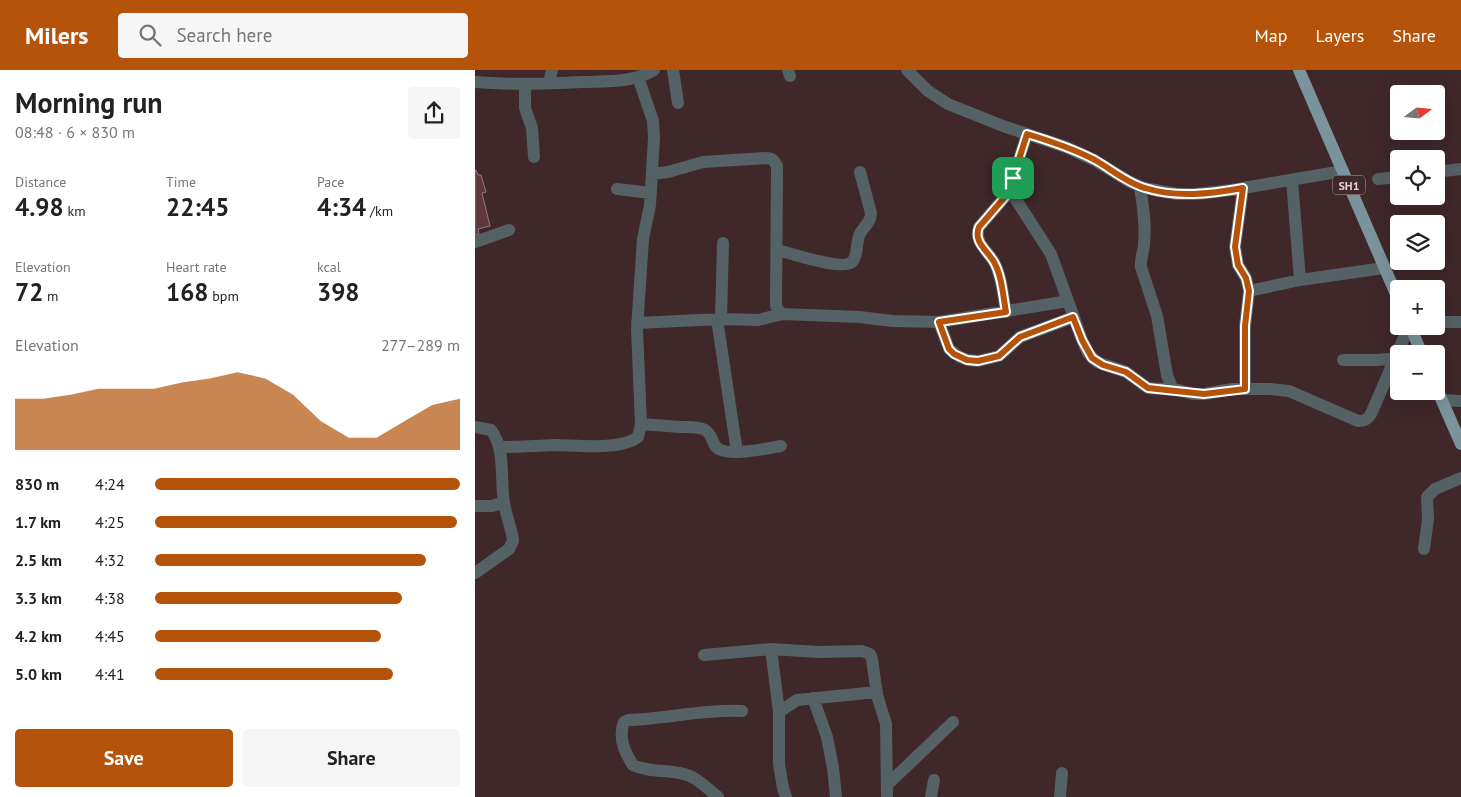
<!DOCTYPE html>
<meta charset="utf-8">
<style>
:root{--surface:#fff;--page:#f6f6f6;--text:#222;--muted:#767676;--accent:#b45309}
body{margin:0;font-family:"PT Sans",sans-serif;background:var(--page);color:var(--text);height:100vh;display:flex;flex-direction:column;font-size:19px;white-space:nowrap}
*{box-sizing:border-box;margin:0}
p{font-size:16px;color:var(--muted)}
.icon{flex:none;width:28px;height:28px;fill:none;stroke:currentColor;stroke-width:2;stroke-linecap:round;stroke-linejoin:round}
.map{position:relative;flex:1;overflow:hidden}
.details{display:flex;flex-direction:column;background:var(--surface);width:475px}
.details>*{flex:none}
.needle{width:32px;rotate:74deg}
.buttons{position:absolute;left:915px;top:15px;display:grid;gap:10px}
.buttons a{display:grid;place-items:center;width:55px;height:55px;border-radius:5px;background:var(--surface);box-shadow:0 5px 20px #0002;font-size:25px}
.pin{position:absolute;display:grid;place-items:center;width:42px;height:42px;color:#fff;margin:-21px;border-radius:10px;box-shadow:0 2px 8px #0006}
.round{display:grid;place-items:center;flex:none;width:52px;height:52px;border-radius:5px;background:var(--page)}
.overview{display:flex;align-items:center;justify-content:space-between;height:85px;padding:0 15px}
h1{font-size:28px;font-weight:600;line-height:38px}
.metrics{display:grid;grid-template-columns:repeat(3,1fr);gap:8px;height:85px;padding:5px 15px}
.metrics div{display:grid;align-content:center}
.metrics b{font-size:25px;font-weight:600}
.metrics small{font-size:14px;font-weight:400}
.metrics p{font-size:14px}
.chart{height:140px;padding:10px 15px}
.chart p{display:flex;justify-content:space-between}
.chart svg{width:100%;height:90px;margin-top:5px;fill:var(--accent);opacity:.7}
.cta{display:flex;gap:10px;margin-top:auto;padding:10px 15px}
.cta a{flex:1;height:58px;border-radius:5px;background:var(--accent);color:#fff;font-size:20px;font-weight:600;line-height:58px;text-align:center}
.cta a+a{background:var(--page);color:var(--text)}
ul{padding:0 15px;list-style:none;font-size:16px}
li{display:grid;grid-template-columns:80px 60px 1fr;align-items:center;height:38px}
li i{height:12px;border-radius:6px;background:var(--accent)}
header{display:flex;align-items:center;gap:30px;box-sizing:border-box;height:70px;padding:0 25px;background:var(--accent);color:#fff}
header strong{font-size:24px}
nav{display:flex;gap:28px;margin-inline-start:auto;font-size:18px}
.search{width:350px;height:45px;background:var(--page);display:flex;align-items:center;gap:12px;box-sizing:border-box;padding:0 18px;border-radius:5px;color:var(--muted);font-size:19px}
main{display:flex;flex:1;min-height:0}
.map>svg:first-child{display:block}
</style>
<header>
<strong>Milers</strong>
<div class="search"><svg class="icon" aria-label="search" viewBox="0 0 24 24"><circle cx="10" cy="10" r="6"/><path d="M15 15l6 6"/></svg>Search here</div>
<nav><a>Map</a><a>Layers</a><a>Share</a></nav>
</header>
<main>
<section class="details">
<div class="overview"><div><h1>Morning run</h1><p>08:48 · 6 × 830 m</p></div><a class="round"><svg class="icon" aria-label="share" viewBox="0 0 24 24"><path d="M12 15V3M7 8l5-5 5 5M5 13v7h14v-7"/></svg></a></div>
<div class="metrics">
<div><p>Distance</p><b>4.98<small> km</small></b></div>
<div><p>Time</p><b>22:45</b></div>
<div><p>Pace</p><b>4:34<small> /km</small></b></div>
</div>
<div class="metrics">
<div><p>Elevation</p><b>72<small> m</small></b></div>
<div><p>Heart rate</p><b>168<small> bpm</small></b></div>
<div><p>kcal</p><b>398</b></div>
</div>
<div class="chart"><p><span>Elevation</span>277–289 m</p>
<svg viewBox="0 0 160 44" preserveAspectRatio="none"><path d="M0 44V19L10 19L20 17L30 14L40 14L50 14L60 11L70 9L80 6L90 9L100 17L110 30L120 38L130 38L140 30L150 22L160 19V44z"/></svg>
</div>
<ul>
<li><b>830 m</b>4:24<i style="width:100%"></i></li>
<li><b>1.7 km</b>4:25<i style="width:99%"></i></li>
<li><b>2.5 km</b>4:32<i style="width:89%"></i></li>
<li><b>3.3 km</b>4:38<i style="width:81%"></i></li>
<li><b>4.2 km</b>4:45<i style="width:74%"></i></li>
<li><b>5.0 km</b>4:41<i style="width:78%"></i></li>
</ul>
<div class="cta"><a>Save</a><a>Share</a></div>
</section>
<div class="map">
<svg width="986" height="727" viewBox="0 0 986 727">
<rect width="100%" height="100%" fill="#3f272a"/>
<path fill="#5e383c" stroke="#95787a" d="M0,100h1l2,5h3l5,17 -4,1 8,33 -12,3 1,5 -4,1z"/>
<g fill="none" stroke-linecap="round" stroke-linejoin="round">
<path stroke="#556265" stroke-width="12" d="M198,0l5,33
M313,0l2,6
M432,0l21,21 20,13 55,22 63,21 28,13 36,22 14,6 33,6h20l34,-4 112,-19
M0,12c36,3 71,2 107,0 24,-1 51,1 72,-12
M74,13l3,-13
M50,14v24l7,20 2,29
M552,64l-16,50 2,11 38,59 31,86 6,13 9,9 29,10 22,16 30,2 15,4h11l28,-5h38l19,2 69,30c6,0 9,-1 13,-7l38,-88
M961,102l25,-3
M177,104l16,-2 35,-10 63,-4c7,0 8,3 11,8l-1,139 2,6 5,3 76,3 34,4 46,1 129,-21
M903,109l21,-2
M817,110l8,100
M665,117c3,18 6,37 4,56 0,8 -4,15 -3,24l16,49 10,59 6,15
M768,118l-8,59 3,18 8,13 3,13 -4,35v63
M142,119l34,4
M0,172l34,-12
M302,180c13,3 66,21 75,12 6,-6 4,-18 7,-26 3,-9 12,-12 12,-23l-11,-41
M774,221l51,-11 84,-12
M531,242c-3,-16 -4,-36 -12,-50 -7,-12 -20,-20 -15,-35l32,-37
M242,249l20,133
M246,249l2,-76
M464,252l10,27 11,8 8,3 10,1 21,-5 21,-19 54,-20
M970,252h16
M162,253l84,-4 37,1 25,-6
M868,290h35l19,-2
M967,330l19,1
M166,354c13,1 26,2 39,3 8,0 16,-1 23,2 9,4 8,11 13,18 10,11 52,1 65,-1
M0,357l16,3c15,19 9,50 13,73 2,13 8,26 9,38l-4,8 -34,24
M24,377c19,0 37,-1 55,-2 22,0 66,6 84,-8l3,-13 -4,-95 6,-90 7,-34 4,-67 -1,-17 -15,-44
M0,436h17l12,-4
M949,479l4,-30 -1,-22 8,-8 26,-11
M296,579l8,63v52l4,24 3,9
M229,585l67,-6 48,3 43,-1 8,3 2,5 5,36 9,29 1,73
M338,628l14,39 6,31 3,29
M304,642l18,-12 80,-8
M412,715l66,-63
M243,727c-9,-7 -17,-16 -28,-21 -18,-8 -38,-2 -57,-11 -9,-13 -15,-28 -9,-43l4,-2c38,-1 75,-11 114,-9
M456,727l3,-17
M585,727l2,-24"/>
<path stroke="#7a949b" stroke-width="12" d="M824,0l100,231
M935,256l12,28
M961,317l25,57"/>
</g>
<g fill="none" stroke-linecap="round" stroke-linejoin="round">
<defs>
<path id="route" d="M552,64c23,7 47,15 68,26 16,9 32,23 50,28 32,10 65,6 98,0l-8,59 3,18 8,13 3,13 -4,35v63l-41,5 -56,-6 -22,-16 -23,-7 -11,-7 -10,-18 -9,-23 -53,20 -21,19 -21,5 -11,-1 -13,-6 -5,-5 -10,-27 67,-10c-3,-16 -4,-36 -12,-50 -7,-12 -21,-20 -15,-35l32,-37 2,-12z"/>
</defs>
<use href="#route" stroke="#fff" stroke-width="10"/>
<use href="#route" stroke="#b45309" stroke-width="6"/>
</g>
<g text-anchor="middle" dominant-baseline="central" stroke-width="4.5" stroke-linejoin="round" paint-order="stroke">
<rect fill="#3f272a" stroke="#b09ea0" stroke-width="1" x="858" y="105.5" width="32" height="19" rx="4"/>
<g font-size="12" font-weight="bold" fill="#e1d1d2">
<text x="874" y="115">SH1</text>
</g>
</g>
</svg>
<div class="buttons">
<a><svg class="needle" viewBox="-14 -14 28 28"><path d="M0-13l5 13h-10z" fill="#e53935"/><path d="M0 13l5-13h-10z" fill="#767676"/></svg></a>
<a><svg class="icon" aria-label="locate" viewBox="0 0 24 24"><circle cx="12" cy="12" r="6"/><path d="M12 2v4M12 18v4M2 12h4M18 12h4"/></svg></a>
<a><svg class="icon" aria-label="layers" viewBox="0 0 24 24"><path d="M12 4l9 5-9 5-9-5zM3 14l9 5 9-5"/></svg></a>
<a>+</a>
<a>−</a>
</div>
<div class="pin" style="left:538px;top:108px;background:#1e9e55"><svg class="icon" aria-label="arrive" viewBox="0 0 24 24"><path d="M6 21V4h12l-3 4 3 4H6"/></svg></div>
</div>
</main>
